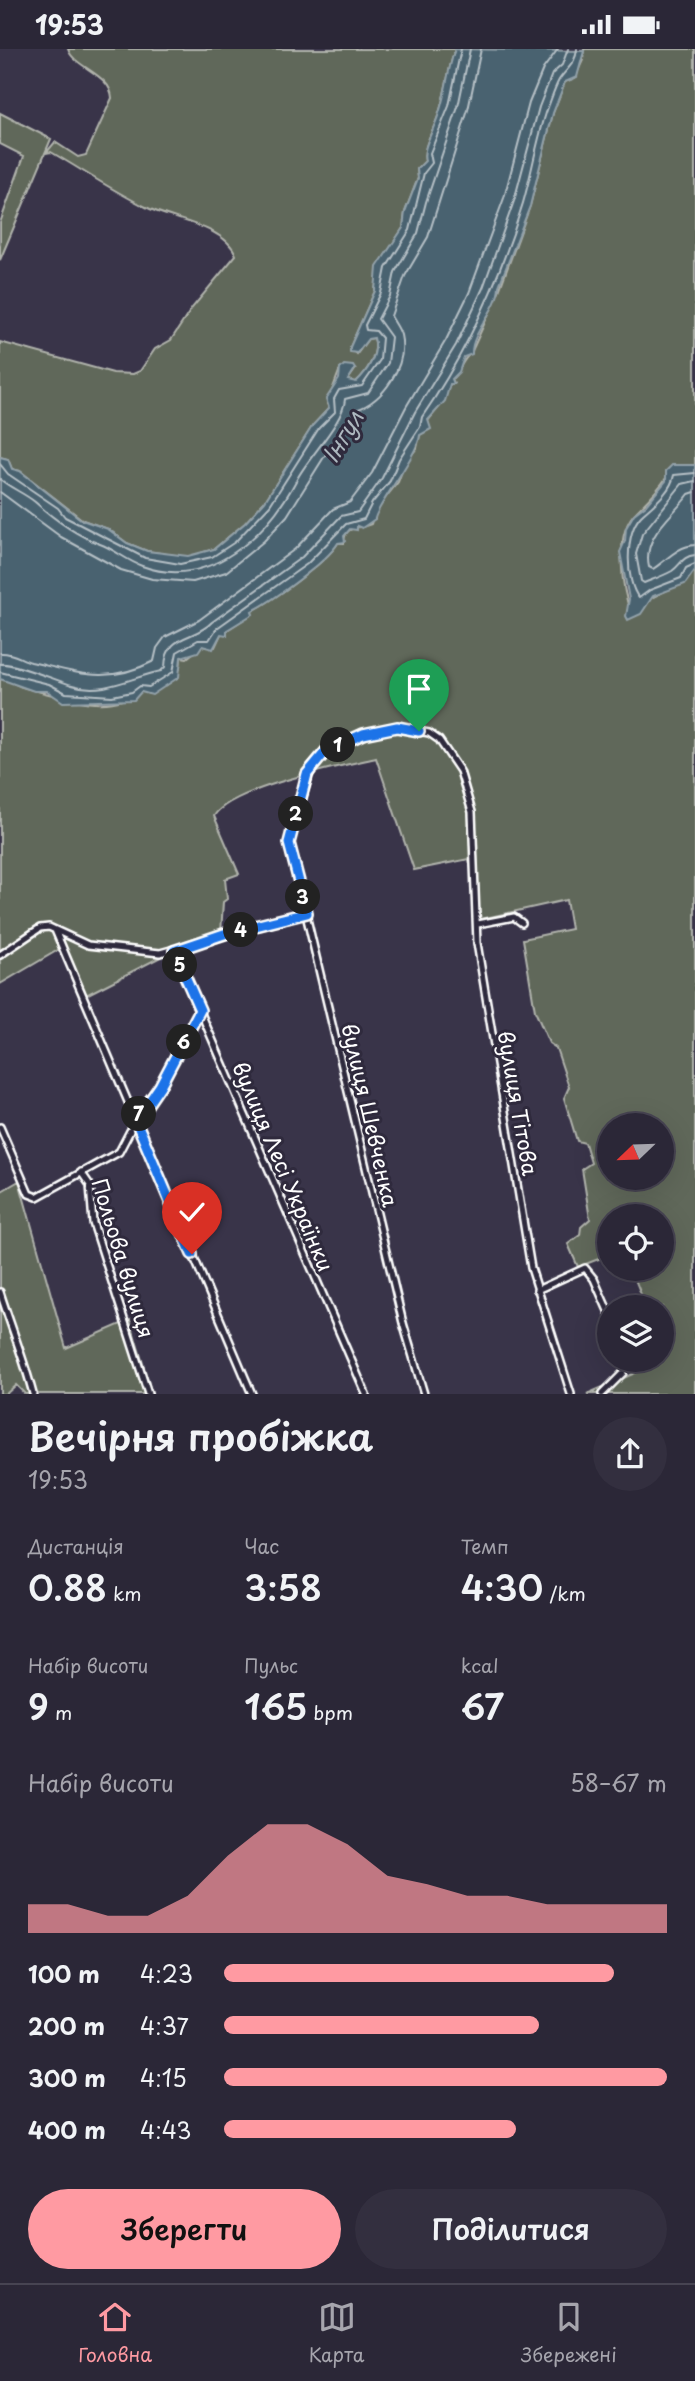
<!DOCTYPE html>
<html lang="uk">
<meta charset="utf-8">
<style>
:root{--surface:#2b2737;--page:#332f3f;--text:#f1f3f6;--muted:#a6a5ad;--line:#474452;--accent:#ff9aa2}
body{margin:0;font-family:"Playpen Sans",sans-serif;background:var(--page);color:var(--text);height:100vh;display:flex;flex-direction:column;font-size:26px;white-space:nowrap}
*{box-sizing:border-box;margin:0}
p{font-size:23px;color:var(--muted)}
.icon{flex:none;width:38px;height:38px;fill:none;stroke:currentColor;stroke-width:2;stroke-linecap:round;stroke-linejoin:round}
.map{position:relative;height:1345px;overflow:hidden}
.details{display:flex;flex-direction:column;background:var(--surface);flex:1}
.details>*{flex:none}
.needle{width:46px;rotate:247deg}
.tools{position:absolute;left:597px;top:1064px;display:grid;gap:14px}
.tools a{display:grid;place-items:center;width:77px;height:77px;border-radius:50%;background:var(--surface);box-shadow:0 7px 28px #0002,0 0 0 2px var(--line);font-size:35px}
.pin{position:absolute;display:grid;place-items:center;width:60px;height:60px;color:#fff;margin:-72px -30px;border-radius:50% 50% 50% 0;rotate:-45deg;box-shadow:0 0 7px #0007}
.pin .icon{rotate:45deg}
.km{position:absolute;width:35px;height:35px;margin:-18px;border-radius:50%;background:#222;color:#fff;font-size:19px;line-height:35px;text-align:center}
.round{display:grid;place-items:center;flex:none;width:74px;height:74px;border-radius:37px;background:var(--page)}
.headline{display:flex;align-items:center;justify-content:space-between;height:119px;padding:0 28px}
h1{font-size:38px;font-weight:600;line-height:52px}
.metrics{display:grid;grid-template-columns:repeat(3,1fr);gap:10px;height:119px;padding:7px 28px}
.metrics div{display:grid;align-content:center}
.metrics b{font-size:35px;font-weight:600}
.metrics small{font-size:19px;font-weight:400}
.metrics p{font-size:19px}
.chart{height:196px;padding:14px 28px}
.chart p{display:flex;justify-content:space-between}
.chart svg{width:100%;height:126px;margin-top:7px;fill:var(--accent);opacity:.7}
.button{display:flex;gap:14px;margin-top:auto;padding:14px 28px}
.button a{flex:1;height:80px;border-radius:42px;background:var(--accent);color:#111;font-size:28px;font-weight:600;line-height:80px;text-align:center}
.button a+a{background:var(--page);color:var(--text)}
ul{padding:0 28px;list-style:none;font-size:23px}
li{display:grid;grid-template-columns:112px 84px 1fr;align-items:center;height:52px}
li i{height:18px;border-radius:9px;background:var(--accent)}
.status{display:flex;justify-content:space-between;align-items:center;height:49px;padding:0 35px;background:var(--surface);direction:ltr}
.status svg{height:19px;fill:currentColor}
.tabs{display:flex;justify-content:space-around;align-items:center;height:98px;border-top:2px solid var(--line);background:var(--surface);font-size:19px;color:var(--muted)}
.tabs a{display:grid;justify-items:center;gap:4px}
.tabs .active{color:var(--accent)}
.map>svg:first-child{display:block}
</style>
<div class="status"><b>19:53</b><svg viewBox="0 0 49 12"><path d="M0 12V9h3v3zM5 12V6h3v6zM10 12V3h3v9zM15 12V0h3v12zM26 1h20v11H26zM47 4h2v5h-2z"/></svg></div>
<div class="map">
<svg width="695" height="1345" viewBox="0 0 695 1345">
<rect width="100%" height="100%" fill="#393449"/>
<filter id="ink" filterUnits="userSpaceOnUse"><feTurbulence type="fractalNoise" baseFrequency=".0143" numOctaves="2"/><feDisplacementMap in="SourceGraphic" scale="14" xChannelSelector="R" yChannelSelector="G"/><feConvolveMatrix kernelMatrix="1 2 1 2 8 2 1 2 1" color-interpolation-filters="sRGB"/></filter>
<g filter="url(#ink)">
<path fill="#61675a" stroke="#b0b3ac" stroke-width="2" fill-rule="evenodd" d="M68,0h387c-8,22 -9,47 -18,70 -5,14 -15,29 -12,42l-8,8 1,9 -13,34 -2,16 -25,39 -3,24 -25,56 7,7 11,-15 6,-1c5,15 -7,34 -18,44l-8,-2 7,-10 -15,-1 -13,35 2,4 -16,17 -48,76 -20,22 -31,26 -26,8 -41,-6 -20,-8 -19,-14 -25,-9 -63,-49 -8,-2 -4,-10 -8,-2v-115l113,31 20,1 7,-3 15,-22 16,-9 21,-32 44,-53c-11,-30 -66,-35 -90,-48 -33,-16 -64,-37 -95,-55l-5,1 9,-11 23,15 8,-2 26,-57c-1,-24 -39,-31 -44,-49z
M584,0h111v416h-21c-10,19 -23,32 -38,47 -23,22 -14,78 -4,105l11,-7 8,-12 27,-13 17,-15v824h-108l48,-21 31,-18 -4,-11v-37h-16l-15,-38h31v-53h-53v39l-31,12 -10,-23 12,-9 1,-8 9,-8 -8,-50 9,-6 -6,-20 -8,-2 -13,-43 5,-11 -13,-39 -7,-5 -14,-32 -12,-72 48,-10 -5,-29 -85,19 -12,-60 -55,11 -38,-112c-35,8 -145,30 -162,58l25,58 -14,5 2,20 -4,3 -2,31 -37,12 -98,50 -21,-49 -65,38v-305c9,0 16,7 25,9 37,8 82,28 116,3l8,3c18,-9 32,-13 32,-37l6,1 15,-12 13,1 6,-13 31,-20v-3c18,-9 74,-48 86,-68h6c0,-18 14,-14 27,-19l4,-13 23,-29 7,-19 12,-15 3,-13 10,-6 -2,-8 16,-20 6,-17 4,-1 -2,-4c9,-10 10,-19 19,-26l28,-62 31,-85 23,-93 12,-31 10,-4 8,-18zM609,1076h53v53h-53z
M0,64l51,26 -51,121v-37l24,-67 -24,-12z
M19,1132l47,167 64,-28 22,74h-127l-9,-9 -10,9h-6v-202z"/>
<path fill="#496270" stroke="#92a1a9" stroke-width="2" d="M455,0l129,2 -7,26 -12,5 -12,31 -23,93 -31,80c0,23 -28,45 -27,68l-8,3 -5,15 -7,7 2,5h-4l-5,17 -17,19 3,9 -11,6c-1,18 -46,75 -45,84l-13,9 -5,-2v4l-7,-1 -6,7 1,6 -7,1c-12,20 -69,60 -86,68l1,3 -26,16v5l-6,-1 -8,15 -11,-3 -4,6 -17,5 -2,20 -27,18 -11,-3 -7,8 -71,2 -16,-11h-13l-34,-12v-222l8,2 4,10 8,2 62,49 26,9 19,14 20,8 41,5 26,-7 31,-26 20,-22 48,-76 16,-17 -3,-9 13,-20 1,-10 4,-4 9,1 2,3 -7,11 8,2c11,-10 23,-28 18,-44l-6,1 -11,14 -7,-1v-5l25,-56 2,-24 26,-39 2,-16 13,-34 -1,-9 8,-8c-3,-11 5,-24 9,-35 12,-25 12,-53 21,-77z
M672,416h23v105l-10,14 -32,12 -12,18 -13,6 -2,-4 3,-17 -9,-47 5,-11 1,-13 8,-14 12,-9 20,-24v-10z"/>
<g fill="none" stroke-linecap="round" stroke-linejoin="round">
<path stroke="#b6c0c6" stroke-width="2" d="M0,415l8,10 50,34 7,9 80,41 35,6 32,-7 23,-15 35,-37 49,-77 16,-16 -1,-13 5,-9 23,-4 18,-26 2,-22 -6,-7 -10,-1 -1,-5 16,-32 5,-25 24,-38 14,-57 8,-10 -2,-10 19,-47 12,-57
M695,424l-21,2c-3,17 -21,30 -33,41 -16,17 -16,65 -2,82l11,-8 31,-12 5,-10 9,-4
M0,430c10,9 24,14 35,23 20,18 40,33 65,42 14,5 27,17 42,22 68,25 126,-32 155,-87 12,-23 47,-57 48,-80l23,-6 20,-30 3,-26 -13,-18 12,-23 5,-24 23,-39 8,-31 32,-95 12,-58
M695,432l-13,3 -40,50 -6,20 5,27 3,2c10,-4 19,-7 28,-12 9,-6 10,-15 23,-16
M0,443l61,45 60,33 31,9 41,3 33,-10 38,-31 23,-25 49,-78 15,-16 5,-12c27,-9 52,-44 45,-75 -2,-7 -7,-13 -10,-19l14,-40 23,-39 40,-127 13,-61
M695,443l-6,2c-16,22 -47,42 -40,73l4,2c14,-9 24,-23 42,-24
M0,604c13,-1 20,6 31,9 48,11 76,23 123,-1l3,-13 8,-11 34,-17 96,-71 38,-40 17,-7 22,-29 34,-66 40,-67 23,-47 35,-95 25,-95 14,-34 15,-20
M0,615c14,-2 57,17 72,21 31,10 60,-8 89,-14l4,-4c1,-34 29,-26 47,-45l90,-65 39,-41 17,-4 24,-34 33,-66 41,-67 27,-57 31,-87 25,-94 13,-33 10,-9 6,-16
M0,623l49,12 17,9 46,3 20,-4 8,-6 9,1 24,-15 4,-20 21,-12h11l8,-12 90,-64 39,-40 18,-5 8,-16 18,-22 9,-22 21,-32 2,-10c44,-64 78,-139 101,-214 9,-31 14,-64 24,-93 4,-10 7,-21 12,-30 7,-11 17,-16 18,-31"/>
<defs>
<path id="street" d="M478,875l36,-7 8,6
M55,881l197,464
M174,902l192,443
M0,906l40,-27 9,-1 39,18 72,8 147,-40
M0,1078l29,67 8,3 82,-45 23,-44 18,-22 40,-76
M81,1123l9,13 3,38 55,171
M537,1241l48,-22 9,11 15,34
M0,1243c11,35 24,67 33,102
M424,1345l-21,-71 -114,-480 23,-77 13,-14 39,-18 33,-7 32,6 10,7 21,31 12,41 5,131 54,325 40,126
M602,1345l21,-21"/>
</defs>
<use href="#street" stroke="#fff" stroke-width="10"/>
<use href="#street" stroke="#2f2a3d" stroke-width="5"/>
</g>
</g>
<g fill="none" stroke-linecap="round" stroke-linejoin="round" filter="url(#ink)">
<defs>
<path id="route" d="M192,1205l-56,-133 24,-35 40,-76 -26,-59 53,-18 80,-20 -18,-70 18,-69 19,-23 37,-17 34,-7 22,4"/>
</defs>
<use href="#route" stroke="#fff" stroke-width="14"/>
<use href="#route" stroke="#1a73e8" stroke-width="9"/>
</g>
<g text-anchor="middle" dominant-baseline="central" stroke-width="6" stroke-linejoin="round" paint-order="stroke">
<g font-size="21" fill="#fff" stroke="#2f2a3d">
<text transform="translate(519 1054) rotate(80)">вулиця Тітова</text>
<text transform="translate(371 1066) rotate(77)">вулиця Шевченка</text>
<text transform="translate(284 1117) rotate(67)">вулиця Лесі Українки</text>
<text transform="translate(124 1209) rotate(73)">Польова вулиця</text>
</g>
<g font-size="23" font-style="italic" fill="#adb8bf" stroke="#2f2a3d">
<text transform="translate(342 387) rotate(-59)">Інгул</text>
</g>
</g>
</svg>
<div class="tools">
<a><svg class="needle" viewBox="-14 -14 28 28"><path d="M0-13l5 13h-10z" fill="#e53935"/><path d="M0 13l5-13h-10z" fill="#a6a5ad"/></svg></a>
<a><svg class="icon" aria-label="locate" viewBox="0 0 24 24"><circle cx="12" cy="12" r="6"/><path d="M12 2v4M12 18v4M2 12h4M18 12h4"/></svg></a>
<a><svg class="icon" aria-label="layers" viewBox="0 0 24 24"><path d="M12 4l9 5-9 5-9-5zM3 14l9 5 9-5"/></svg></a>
</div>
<div class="pin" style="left:419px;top:682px;background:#1e9e55"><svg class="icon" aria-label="arrive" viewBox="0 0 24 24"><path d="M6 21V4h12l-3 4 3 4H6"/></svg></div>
<div class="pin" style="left:192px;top:1205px;background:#d93025"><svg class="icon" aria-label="check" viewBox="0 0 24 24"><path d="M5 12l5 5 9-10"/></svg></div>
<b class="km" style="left:338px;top:696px">1</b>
<b class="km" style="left:296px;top:765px">2</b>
<b class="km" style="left:303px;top:848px">3</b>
<b class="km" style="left:241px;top:881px">4</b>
<b class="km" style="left:180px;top:916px">5</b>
<b class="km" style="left:184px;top:993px">6</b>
<b class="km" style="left:139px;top:1065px">7</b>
</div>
<section class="details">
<div class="headline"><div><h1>Вечірня пробіжка</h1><p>19:53</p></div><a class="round"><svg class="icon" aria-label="share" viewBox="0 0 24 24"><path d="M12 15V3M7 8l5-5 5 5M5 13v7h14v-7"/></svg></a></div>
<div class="metrics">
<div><p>Дистанція</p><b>0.88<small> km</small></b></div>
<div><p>Час</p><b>3:58</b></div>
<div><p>Темп</p><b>4:30<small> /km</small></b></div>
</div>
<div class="metrics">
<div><p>Набір висоти</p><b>9<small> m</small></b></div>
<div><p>Пульс</p><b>165<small> bpm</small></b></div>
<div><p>kcal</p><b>67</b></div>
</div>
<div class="chart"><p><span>Набір висоти</span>58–67 m</p>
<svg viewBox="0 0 160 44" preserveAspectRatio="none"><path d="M0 44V34L10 34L20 38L30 38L40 31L50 17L60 6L70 6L80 13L90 24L100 27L110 31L120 31L130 34L140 34L150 34L160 34V44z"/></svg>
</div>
<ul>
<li><b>100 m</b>4:23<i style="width:88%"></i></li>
<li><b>200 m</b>4:37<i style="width:71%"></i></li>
<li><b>300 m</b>4:15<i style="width:100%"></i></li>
<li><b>400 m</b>4:43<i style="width:66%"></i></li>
</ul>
<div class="button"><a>Зберегти</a><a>Поділитися</a></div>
</section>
<nav class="tabs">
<a class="active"><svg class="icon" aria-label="home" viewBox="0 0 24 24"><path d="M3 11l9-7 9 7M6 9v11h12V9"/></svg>Головна</a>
<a><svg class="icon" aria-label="map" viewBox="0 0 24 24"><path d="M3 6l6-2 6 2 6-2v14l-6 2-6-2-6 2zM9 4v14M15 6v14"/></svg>Карта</a>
<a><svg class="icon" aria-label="saved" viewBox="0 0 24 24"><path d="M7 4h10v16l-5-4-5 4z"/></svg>Збережені</a>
</nav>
